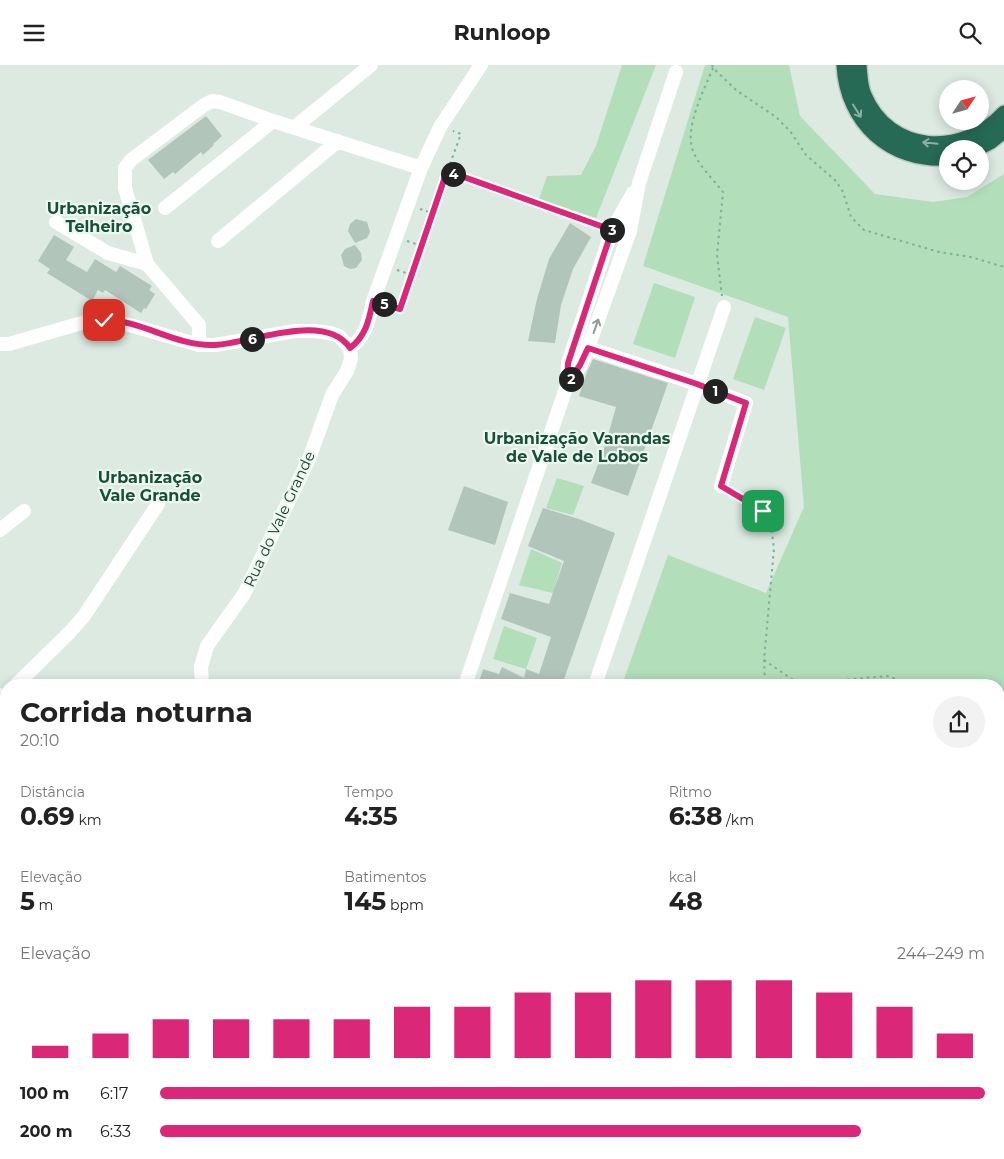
<!DOCTYPE html>
<html lang="pt">
<meta charset="utf-8">
<style>
:root{--surface:#fff;--page:#f2f2f2;--text:#222;--muted:#767676;--accent:#db2777}
body{margin:0;font-family:Montserrat,sans-serif;background:var(--page);color:var(--text);height:100vh;display:flex;flex-direction:column;font-size:19px;white-space:nowrap}
*{box-sizing:border-box;margin:0}
p{font-size:16px;color:var(--muted)}
.icon{flex:none;width:28px;height:28px;fill:none;stroke:currentColor;stroke-width:2;stroke-linecap:round;stroke-linejoin:round}
.map{position:relative;flex:1;overflow:hidden}
.panel{position:absolute;left:0px;top:614px;width:1005px;height:481px;display:flex;flex-direction:column;background:var(--surface);border-radius:20px 20px 0 0;box-shadow:0 2px 12px #0003}
.panel>*{flex:none}
.needle{width:32px;rotate:54deg}
.buttons{position:absolute;left:939px;top:15px;display:grid;gap:10px}
.buttons a{display:grid;place-items:center;width:50px;height:50px;border-radius:50%;background:var(--surface);box-shadow:0 2px 12px #0003;font-size:25px}
.pin{position:absolute;display:grid;place-items:center;width:42px;height:42px;color:#fff;margin:-21px;border-radius:10px;box-shadow:0 2px 8px #0006}
.km{position:absolute;width:25px;height:25px;margin:-12px;border-radius:50%;background:#222;color:#fff;font-size:14px;line-height:25px;text-align:center}
.round{display:grid;place-items:center;flex:none;width:52px;height:52px;border-radius:26px;background:var(--page)}
.summary{display:flex;align-items:center;justify-content:space-between;height:85px;padding:0 20px}
h1{font-size:28px;font-weight:700;line-height:38px}
.stats{display:grid;grid-template-columns:repeat(3,1fr);gap:8px;height:85px;padding:5px 20px}
.stats div{display:grid;align-content:center}
.stats b{font-size:25px;font-weight:700}
.stats small{font-size:14px;font-weight:400}
.stats p{font-size:14px}
.chart{height:140px;padding:10px 20px}
.chart p{display:flex;justify-content:space-between}
.chart svg{width:100%;height:90px;margin-top:5px;stroke:var(--accent);stroke-width:6}
ul{padding:0 20px;list-style:none;font-size:16px}
li{display:grid;grid-template-columns:80px 60px 1fr;align-items:center;height:38px}
li i{height:12px;border-radius:6px;background:var(--accent)}
header{display:flex;justify-content:space-between;align-items:center;height:65px;padding:0 20px;background:var(--surface);font-size:22px;font-weight:700}
.map>svg:first-child{display:block}
</style>
<header><svg class="icon" aria-label="menu" viewBox="0 0 24 24"><path d="M4 6h16M4 12h16M4 18h16"/></svg>Runloop<svg class="icon" aria-label="search" viewBox="0 0 24 24"><circle cx="10" cy="10" r="6"/><path d="M15 15l6 6"/></svg></header>
<div class="map">
<svg width="1004" height="1094" viewBox="0 0 1004 1094">
<rect width="100%" height="100%" fill="#dceae2"/>
<path fill="#cadad1" d="M0,732l6,10v124l-6,-10z"/>
<path fill="#b2deb9" d="M622,0h34l-60,153 -57,-19 8,-23 34,-1 15,-29z
M705,0h84l11,51 75,78 58,8 34,-5 37,-23v985h-1004v-62l6,-8v65h993v-469h-377l46,-130 98,38 38,-86 -16,-190 -145,-51z
M654,218l41,14 -20,61 -42,-14z
M755,252l31,11 -22,62 -31,-11z
M557,413l27,8 -11,29 -27,-7z
M531,484l31,14 -9,30 -34,-8z
M504,561l33,12 -11,31 -33,-10z
M0,856l6,10v140l-6,-5z"/>
<path fill="#b1c5bb" d="M206,51l16,20 -9,8 1,1 -11,10 -2,-3 -26,22 -2,-2 -9,7 -16,-19z
M356,154l11,3 3,10 -3,6 -12,5 -7,-12 2,-7z
M570,158l21,14 -18,32 -12,36 -6,38 -27,-2 9,-42 12,-40z
M54,170l20,12 -8,13 21,12 8,-13 21,13 4,-6 32,20 -3,4 6,4 -9,15 -2,-1 -3,5 -36,-23 -2,3 -5,-3 -6,11 -45,-28 3,-4 -12,-8z
M355,180l6,8 1,7 -6,8 -6,1 -6,-3 -3,-11 4,-6z
M593,294l75,24 -40,113 -37,-13 14,-37 11,-39 -37,-11 8,-24z
M464,421l44,16 -13,43 -47,-15z
M543,443l36,11 36,14 -53,152h-84l5,-16 16,5 3,-7 22,11 2,-9 13,5 12,-37 -50,-18 9,-26 39,11 15,-43 -36,-15z"/>
<g fill="none" stroke-linecap="round" stroke-linejoin="round">
<defs>
<path id="highway" d="M844,0c3,57 46,97 104,93
M859,0c1,10 1,21 5,30 25,60 99,63 140,18
M977,84l13,-7 14,-11"/>
</defs>
<use href="#highway" stroke="#c0c8c5" stroke-width="18"/>
<path stroke="#79b19a" stroke-width="2" stroke-dasharray="2.5 4" stroke-linecap="butt" d="M712,0l1,3 23,22 40,27 14,14 16,24 30,26 7,11 8,25 13,13 75,22 32,5 33,10
M713,3c-9,22 -29,60 -20,83 6,15 20,28 30,41l-6,63 5,41
M447,107l153,54
M420,144l12,4
M407,176l15,5
M397,205l15,5
M385,240l15,4 32,-96 29,-79 -8,-3
M731,427l32,19 8,15 3,22 -10,112 1,25
M764,595l35,24 88,-8 27,9
M999,660l5,5
M457,1089l6,5
M146,1094l3,-5
M1000,1094l4,-3"/>
<path stroke="#fff" stroke-width="14" d="M295,62l76,-62
M165,143l108,-87
M56,157l52,31 39,11 52,61v20
M218,176l120,-100
M147,199l-22,-76v-20l6,-8 73,-55 8,-4 8,1 53,19 148,47
M0,279h9l76,-22 27,-2 87,25h16l80,-14h19l16,2 9,3 11,12 1,11 -4,12 -15,24 -23,64 -65,135 -37,52 -6,21 1,18
M350,283c16,-12 19,-28 23,-47l48,-133 19,-41 41,-62
M588,283l109,36 49,19 -25,83
M567,319l1,-21 44,-133 21,-37
M0,465l24,-19
M16,620l54,-53 14,-16 74,-112
M465,620l102,-300 14,-20 7,-17 42,-117 9,-48 37,-111
M595,620l129,-378
M0,630l6,9
M0,698l6,11"/>
<use href="#highway" stroke="#266954" stroke-width="15"/>
</g>
<defs><path id="oneway-shaft" d="M-6 0H5M1.5-3L5.5 0L1.5 3" fill="none" stroke-width="1.6" stroke-linecap="round" stroke-linejoin="round" transform="scale(1.25)"/></defs>
<g stroke="#89b0a2">
<use href="#oneway-shaft" transform="translate(857 46) rotate(58)"/>
<use href="#oneway-shaft" transform="translate(930 78) rotate(-174)"/>
</g>
<use stroke="#8e9c97" href="#oneway-shaft" transform="translate(596 261) rotate(-71)"/>
<g fill="none" stroke-linecap="round" stroke-linejoin="round">
<defs>
<path id="route" d="M104,255c39,0 72,27 111,25 37,-2 110,-34 135,3 16,-12 19,-28 23,-47l27,8 47,-138 165,59 -44,133 -1,22 13,-20 8,-17 109,36 49,19 -25,83 42,25"/>
</defs>
<use href="#route" stroke="#fff" stroke-width="10"/>
<use href="#route" stroke="#db2777" stroke-width="6"/>
</g>
<g text-anchor="middle" dominant-baseline="central" stroke-width="4.5" stroke-linejoin="round" paint-order="stroke">
<g font-size="15" fill="#1d3a2f" stroke="#ecf7f0">
<text transform="translate(279 454) rotate(-65)">Rua do Vale Grande</text>
</g>
<g font-size="16" font-weight="bold" fill="#184e3b" stroke="#ecf7f0">
<text x="99" y="143">Urbanização<tspan x="99" dy="18">Telheiro</tspan></text>
<text x="577" y="373">Urbanização Varandas<tspan x="577" dy="18">de Vale de Lobos</tspan></text>
<text x="150" y="412">Urbanização<tspan x="150" dy="18">Vale Grande</tspan></text>
</g>
</g>
</svg>
<div class="buttons">
<a><svg class="needle" viewBox="-14 -14 28 28"><path d="M0-13l5 13h-10z" fill="#e53935"/><path d="M0 13l5-13h-10z" fill="#767676"/></svg></a>
<a><svg class="icon" aria-label="locate" viewBox="0 0 24 24"><circle cx="12" cy="12" r="6"/><path d="M12 2v4M12 18v4M2 12h4M18 12h4"/></svg></a>
</div>
<div class="pin" style="left:763px;top:446px;background:#1e9e55"><svg class="icon" aria-label="arrive" viewBox="0 0 24 24"><path d="M6 21V4h12l-3 4 3 4H6"/></svg></div>
<div class="pin" style="left:104px;top:255px;background:#d93025"><svg class="icon" aria-label="check" viewBox="0 0 24 24"><path d="M5 12l5 5 9-10"/></svg></div>
<b class="km" style="left:715px;top:326px">1</b>
<b class="km" style="left:571px;top:314px">2</b>
<b class="km" style="left:612px;top:165px">3</b>
<b class="km" style="left:453px;top:109px">4</b>
<b class="km" style="left:384px;top:239px">5</b>
<b class="km" style="left:252px;top:274px">6</b>
<section class="panel">
<div class="summary"><div><h1>Corrida noturna</h1><p>20:10</p></div><a class="round"><svg class="icon" aria-label="share" viewBox="0 0 24 24"><path d="M12 15V3M7 8l5-5 5 5M5 13v7h14v-7"/></svg></a></div>
<div class="stats">
<div><p>Distância</p><b>0.69<small> km</small></b></div>
<div><p>Tempo</p><b>4:35</b></div>
<div><p>Ritmo</p><b>6:38<small> /km</small></b></div>
</div>
<div class="stats">
<div><p>Elevação</p><b>5<small> m</small></b></div>
<div><p>Batimentos</p><b>145<small> bpm</small></b></div>
<div><p>kcal</p><b>48</b></div>
</div>
<div class="chart"><p><span>Elevação</span>244–249 m</p>
<svg viewBox="0 0 160 44" preserveAspectRatio="none"><path d="M5 44V38M15 44V32M25 44V25M35 44V25M45 44V25M55 44V25M65 44V19M75 44V19M85 44V12M95 44V12M105 44V6M115 44V6M125 44V6M135 44V12M145 44V19M155 44V32"/></svg>
</div>
<ul>
<li><b>100 m</b>6:17<i style="width:100%"></i></li>
<li><b>200 m</b>6:33<i style="width:85%"></i></li>
</ul>
</section>
</div>
